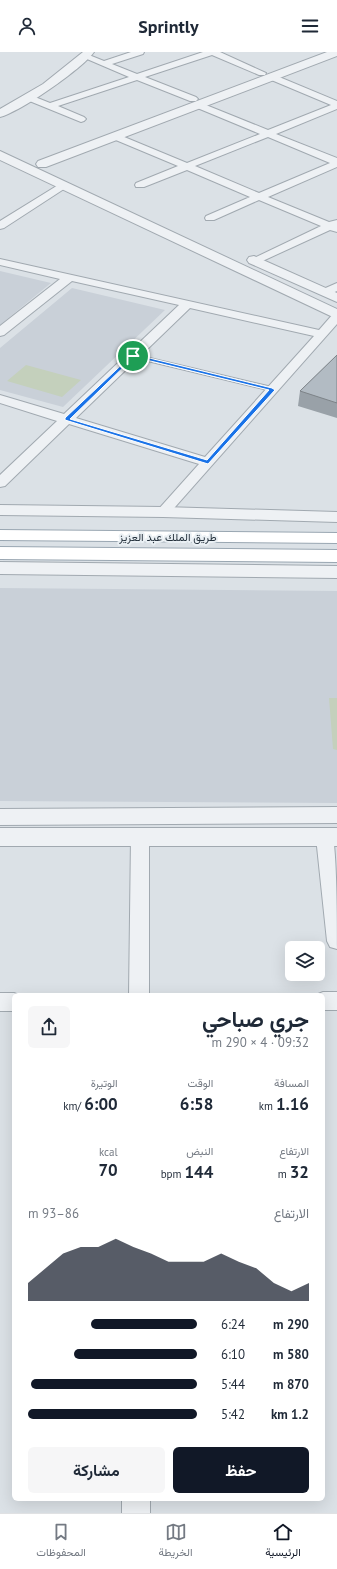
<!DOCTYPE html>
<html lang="ar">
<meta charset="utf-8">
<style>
:root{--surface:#fff;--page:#f6f6f7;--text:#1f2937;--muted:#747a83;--line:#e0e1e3;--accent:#111827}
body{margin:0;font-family:"PT Sans",Vazirmatn,sans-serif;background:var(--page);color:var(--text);direction:rtl;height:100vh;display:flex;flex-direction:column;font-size:15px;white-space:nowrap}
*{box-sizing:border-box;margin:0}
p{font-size:13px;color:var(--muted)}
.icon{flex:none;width:22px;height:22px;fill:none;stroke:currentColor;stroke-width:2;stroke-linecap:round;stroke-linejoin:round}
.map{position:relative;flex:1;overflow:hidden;direction:ltr}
.details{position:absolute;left:12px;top:941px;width:313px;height:508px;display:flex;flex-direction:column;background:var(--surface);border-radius:6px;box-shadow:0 4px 16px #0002;direction:rtl}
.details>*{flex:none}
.buttons{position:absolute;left:285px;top:889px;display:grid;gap:8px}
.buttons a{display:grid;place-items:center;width:40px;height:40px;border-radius:6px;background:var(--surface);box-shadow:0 4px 16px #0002;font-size:20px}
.pin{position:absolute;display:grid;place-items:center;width:34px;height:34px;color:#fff;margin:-17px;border:2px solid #fff;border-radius:50%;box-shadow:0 1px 4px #0007}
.round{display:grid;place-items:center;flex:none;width:42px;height:42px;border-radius:6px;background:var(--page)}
.summary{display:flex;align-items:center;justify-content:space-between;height:68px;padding:0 16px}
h1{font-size:22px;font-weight:700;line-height:30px}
.stats{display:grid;grid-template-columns:repeat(3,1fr);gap:6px;height:68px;padding:4px 16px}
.stats div{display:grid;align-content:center}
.stats b{font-size:17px;font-weight:700}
.stats small{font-size:11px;font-weight:400}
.stats p{font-size:11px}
.chart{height:112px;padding:8px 16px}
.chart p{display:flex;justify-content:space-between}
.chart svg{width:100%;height:72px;margin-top:4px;fill:var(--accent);opacity:.7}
.cta{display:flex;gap:8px;margin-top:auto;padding:8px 16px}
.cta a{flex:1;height:46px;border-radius:6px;background:var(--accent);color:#fff;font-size:16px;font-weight:700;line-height:46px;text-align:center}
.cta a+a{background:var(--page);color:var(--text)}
ul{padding:0 16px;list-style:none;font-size:13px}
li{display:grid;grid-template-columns:64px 48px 1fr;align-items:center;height:30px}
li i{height:10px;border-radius:5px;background:var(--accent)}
header{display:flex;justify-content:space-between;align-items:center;height:52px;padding:0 16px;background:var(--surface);font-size:18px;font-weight:700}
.menu{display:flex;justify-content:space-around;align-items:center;height:56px;border-top:1px solid var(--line);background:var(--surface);font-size:11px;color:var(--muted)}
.menu a{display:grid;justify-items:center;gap:2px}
.menu .current{color:var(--accent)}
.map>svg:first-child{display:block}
</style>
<header><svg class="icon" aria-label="menu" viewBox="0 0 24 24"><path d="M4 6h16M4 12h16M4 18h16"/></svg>Sprintly<svg class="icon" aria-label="person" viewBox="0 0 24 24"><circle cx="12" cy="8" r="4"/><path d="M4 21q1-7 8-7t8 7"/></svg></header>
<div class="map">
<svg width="337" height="1461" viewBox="0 0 337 1461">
<rect width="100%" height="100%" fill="#dbe1e6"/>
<path fill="#c9d0d8" d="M0,219l51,12 -51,42z
M72,236l93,22 -102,97 -63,-17v-42z
M0,536l337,3v212l-337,-2z"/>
<path fill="#c4d0bc" d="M26,313l55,15 -19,17 -55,-16z
M329,646h8v52l-4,-1z"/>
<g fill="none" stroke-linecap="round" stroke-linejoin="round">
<defs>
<path id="service" d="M133,302l139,33 3,2 -3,2 -141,-34 -1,-1z"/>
<path id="minor" d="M131,0h13l-1,2 -31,10 25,10 66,-22h17l46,21 -1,2h-6l-47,-20 -67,22 51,20 2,2 -2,2h-6l-53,-21 -79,26 26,11 2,2 -2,2 -3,1 -54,-22 -2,-2 5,-3 20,8 79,-26 -49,-21 4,-3 20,8z
M272,22l65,27v8l-61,25 61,24v9l-69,30 61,25 8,-2v12l-7,-2 -74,34 -4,-1 -2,-2 2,-2 69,-33 -62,-26 -45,20h-8l-1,-2 1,-2 44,-19 -63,-27 -43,17h-8l-1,-2 1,-2 42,-17 -67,-28 -2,-2 5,-3 3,1 70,29 73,-29 -65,-27 -2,-2 2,-2h6l67,27 63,-25 -62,-26 -1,-2zM268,85l62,26 -71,30 -64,-27z
M63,130l4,1 1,2 -1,2 -63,41 -4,1v-8z
M0,207l319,71 14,-16 4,-1v11l-169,191 -5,1 -5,-1 -2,-3 43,-48 -130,-40 -64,62 -5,1v-12l57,-54 -57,-18v-8l64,19 115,-109 -107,-24 -68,54 -4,1v-10l60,-47 -60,-14zM190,256l124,28 -109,121 -129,-39z
M337,231v8l-12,5 -4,-2 -2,-2 2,-2z
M140,778l7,2 2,5v158h-20l2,-158 2,-5z
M325,778l7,2c5,19 5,92 5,117l-7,-2 -3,-6 -11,-104 2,-5z
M323,940h14v18h-14v-15h-7z
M0,941h14l5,2h-5v16h-14z
M122,1447h28v14h-28z"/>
<path id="tertiary" d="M83,0h11c-12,17 -74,60 -94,65v-8l43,-25z
M327,0h10v4l-291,111h-8l-2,-3 2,-3z
M0,99l337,158v10l-337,-159z
M254,204l83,37v9l-88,-39 -2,-3 2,-3z
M0,453l163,2 174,5v10l-174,-5 -163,-2z
M0,510l337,4v12l-337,-4z
M337,755v16l-337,2v-16z
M0,776h337v18h-337z"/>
<path id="primary" d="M0,478l337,3v10l-337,-3z
M0,495l337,3v12l-337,-3z"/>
</defs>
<use href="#service" stroke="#a1a9b0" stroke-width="2"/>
<use href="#minor" stroke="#a1a9b0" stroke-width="2"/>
<use href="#tertiary" stroke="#a1a9b0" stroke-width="2"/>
<use href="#primary" stroke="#9aa7b2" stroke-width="2"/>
<use href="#service" fill="#eef1f4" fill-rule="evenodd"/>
<use href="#minor" fill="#eef1f4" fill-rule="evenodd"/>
<use href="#tertiary" fill="#eef1f4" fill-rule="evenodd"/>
<use href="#primary" fill="#fff" fill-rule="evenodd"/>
</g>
<path fill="#99a1a8" d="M337,303v63l-39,-12 2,-15z"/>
<path fill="#b2bbc3" stroke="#7d8388" d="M337,303v48l-37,-12z"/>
<path fill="#1a73e8" stroke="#fff" fill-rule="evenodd" d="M133,302l139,34 3,2 -67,74 -143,-44v-2zM134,305l135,33 -62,70 -137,-41z"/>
<g text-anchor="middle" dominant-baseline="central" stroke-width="4" stroke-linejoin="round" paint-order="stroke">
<g font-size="11" fill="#25313c" stroke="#eaf0f4">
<text x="168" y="485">طريق الملك عبد العزيز</text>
</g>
</g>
</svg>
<div class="buttons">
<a><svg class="icon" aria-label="layers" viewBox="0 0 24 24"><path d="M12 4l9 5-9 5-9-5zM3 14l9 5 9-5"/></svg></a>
</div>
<div class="pin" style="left:133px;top:304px;background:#1e9e55"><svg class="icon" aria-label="arrive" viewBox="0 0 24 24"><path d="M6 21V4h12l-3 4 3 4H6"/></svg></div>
<section class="details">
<div class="summary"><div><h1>جري صباحي</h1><p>09:32 · 4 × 290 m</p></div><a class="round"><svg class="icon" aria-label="share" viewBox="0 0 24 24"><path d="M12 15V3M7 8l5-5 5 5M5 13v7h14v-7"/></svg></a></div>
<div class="stats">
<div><p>المسافة</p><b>1.16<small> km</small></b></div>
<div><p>الوقت</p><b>6:58</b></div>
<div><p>الوتيرة</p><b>6:00<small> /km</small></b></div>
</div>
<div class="stats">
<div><p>الارتفاع</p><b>32<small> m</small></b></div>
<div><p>النبض</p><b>144<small> bpm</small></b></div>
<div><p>kcal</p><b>70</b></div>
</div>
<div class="chart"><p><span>الارتفاع</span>86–93 m</p>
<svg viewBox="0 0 160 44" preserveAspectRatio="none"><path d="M0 44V33L10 24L20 15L30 11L40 11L50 6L60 11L70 15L80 20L90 20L100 20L110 15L120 20L130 24L140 33L150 38L160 33V44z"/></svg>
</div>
<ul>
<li><b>290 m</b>6:24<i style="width:63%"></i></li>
<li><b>580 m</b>6:10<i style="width:73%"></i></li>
<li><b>870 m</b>5:44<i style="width:98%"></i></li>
<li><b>1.2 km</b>5:42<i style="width:100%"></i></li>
</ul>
<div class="cta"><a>حفظ</a><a>مشاركة</a></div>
</section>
</div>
<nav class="menu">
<a class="current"><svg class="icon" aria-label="home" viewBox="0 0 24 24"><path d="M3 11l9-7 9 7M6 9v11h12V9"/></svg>الرئيسية</a>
<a><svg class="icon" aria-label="map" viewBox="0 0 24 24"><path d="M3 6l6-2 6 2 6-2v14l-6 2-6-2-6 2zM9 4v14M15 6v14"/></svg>الخريطة</a>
<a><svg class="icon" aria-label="saved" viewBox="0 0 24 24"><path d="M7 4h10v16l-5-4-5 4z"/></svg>المحفوظات</a>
</nav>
